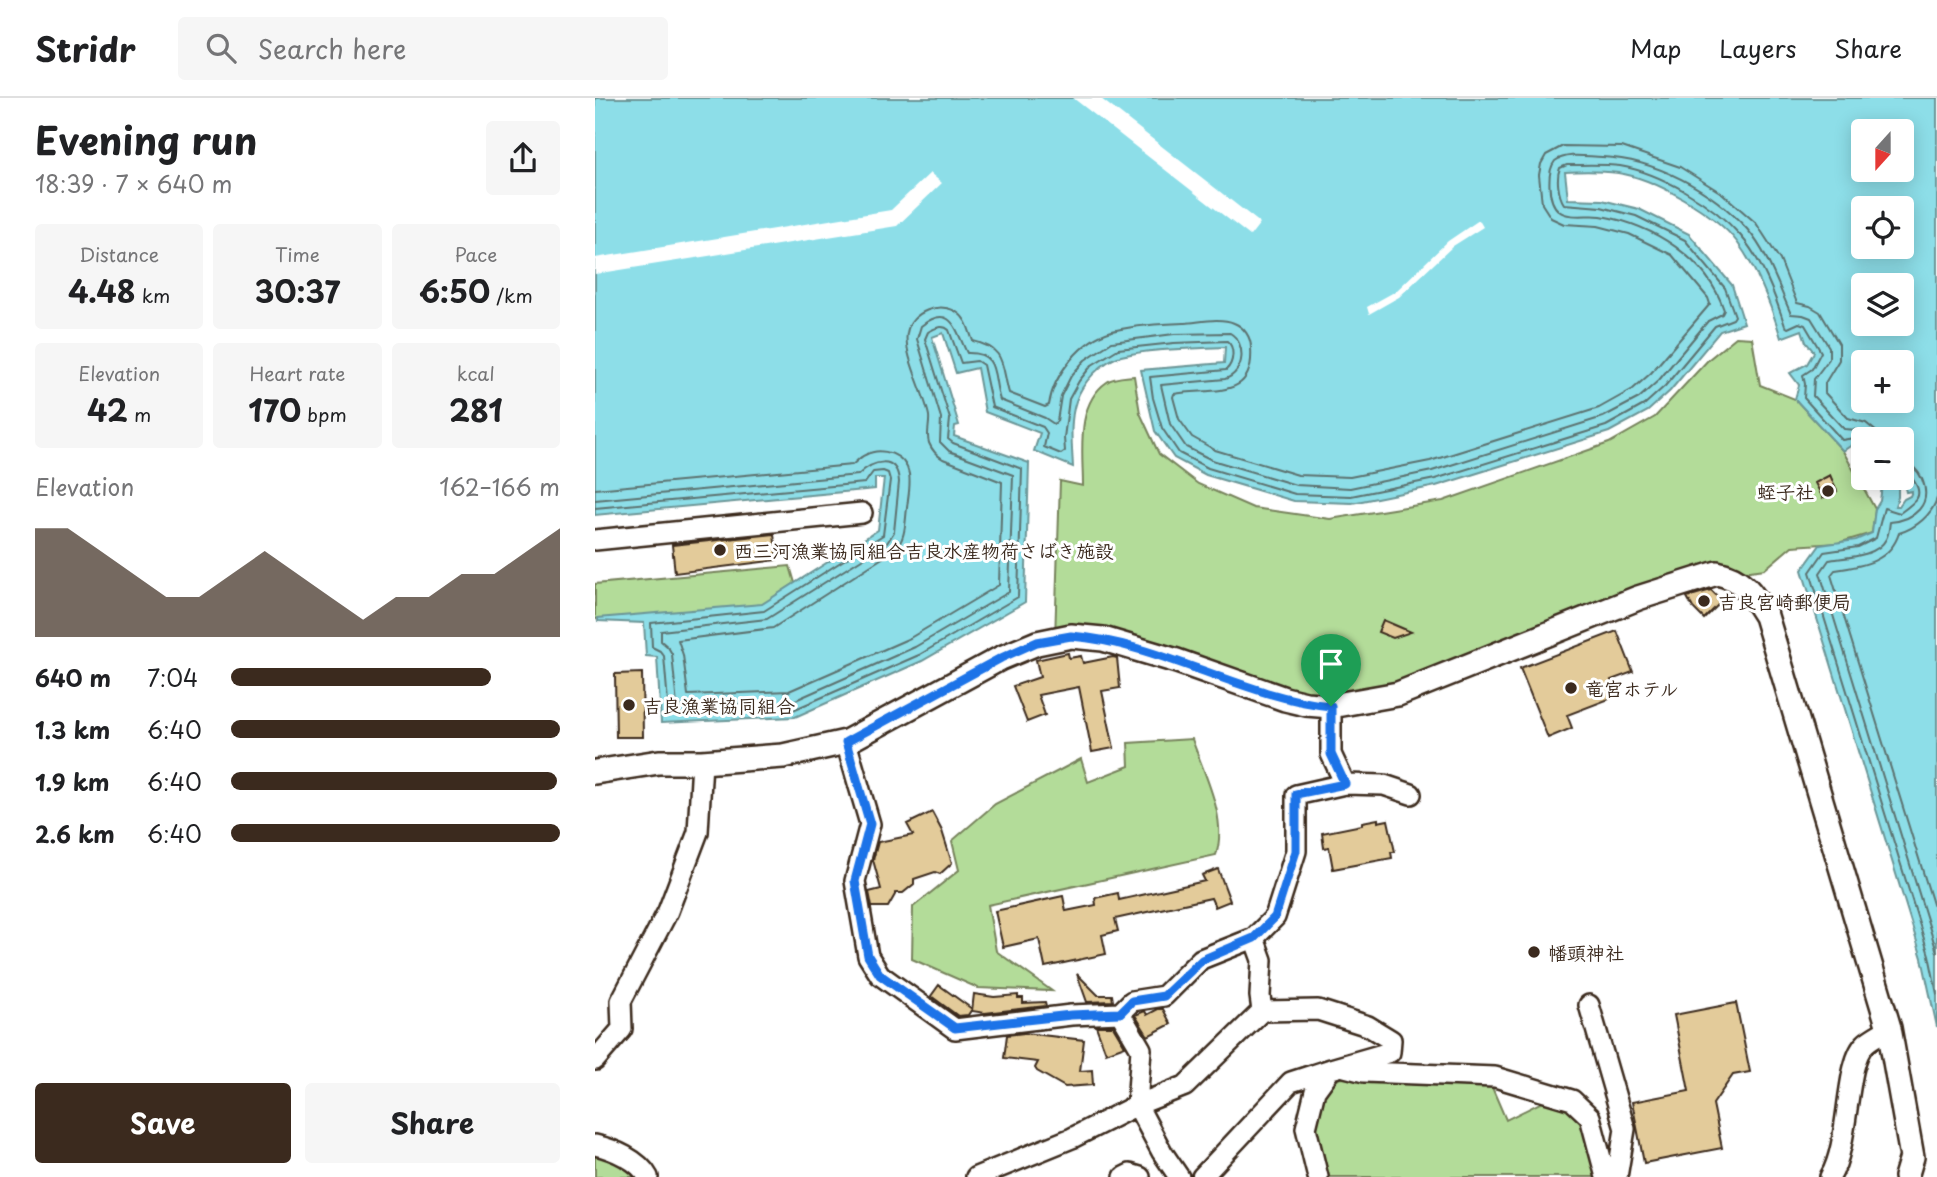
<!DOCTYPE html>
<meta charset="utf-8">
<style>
:root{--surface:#fff;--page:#f6f6f6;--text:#202124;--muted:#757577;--line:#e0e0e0;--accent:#3b2a1e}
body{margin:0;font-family:"Playpen Sans","Klee One",sans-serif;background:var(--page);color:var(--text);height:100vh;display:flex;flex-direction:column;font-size:26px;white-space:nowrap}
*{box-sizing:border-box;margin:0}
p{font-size:23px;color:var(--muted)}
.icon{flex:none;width:38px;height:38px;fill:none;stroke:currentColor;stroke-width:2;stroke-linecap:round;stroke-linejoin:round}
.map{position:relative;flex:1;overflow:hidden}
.panel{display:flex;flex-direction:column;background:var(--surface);width:595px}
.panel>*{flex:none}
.needle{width:46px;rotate:201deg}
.fabs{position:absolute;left:1256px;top:21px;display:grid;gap:14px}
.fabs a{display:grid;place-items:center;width:63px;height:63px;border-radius:7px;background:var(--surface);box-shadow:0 4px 18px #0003;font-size:35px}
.pin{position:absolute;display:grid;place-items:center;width:60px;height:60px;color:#fff;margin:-72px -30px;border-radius:50% 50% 50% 0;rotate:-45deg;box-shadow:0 0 7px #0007}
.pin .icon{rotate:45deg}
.round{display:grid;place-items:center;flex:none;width:74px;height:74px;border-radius:7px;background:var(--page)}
.overview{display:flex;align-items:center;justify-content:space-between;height:119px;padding:0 35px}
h1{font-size:38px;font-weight:700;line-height:52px}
.stats{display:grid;grid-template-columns:repeat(3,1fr);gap:10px;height:119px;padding:7px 35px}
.stats div{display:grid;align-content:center;border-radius:7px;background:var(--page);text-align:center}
.stats b{font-size:30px;font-weight:700}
.stats small{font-size:19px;font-weight:400}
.stats p{font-size:19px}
.chart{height:196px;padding:14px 35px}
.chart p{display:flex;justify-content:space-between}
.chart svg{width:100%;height:126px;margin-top:7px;fill:var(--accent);opacity:.7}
.primary-button{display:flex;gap:14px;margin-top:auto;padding:14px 35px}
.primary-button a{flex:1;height:80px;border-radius:7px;background:var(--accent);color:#fff;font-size:28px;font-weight:700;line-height:80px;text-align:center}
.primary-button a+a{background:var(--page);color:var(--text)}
ul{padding:0 35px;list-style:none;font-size:23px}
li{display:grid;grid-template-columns:112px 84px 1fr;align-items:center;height:52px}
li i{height:18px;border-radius:9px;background:var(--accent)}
header{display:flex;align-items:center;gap:42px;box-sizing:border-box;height:98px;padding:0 35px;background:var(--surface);border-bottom:2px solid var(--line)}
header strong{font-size:33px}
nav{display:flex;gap:38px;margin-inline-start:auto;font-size:24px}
.search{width:490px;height:63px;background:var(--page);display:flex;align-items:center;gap:18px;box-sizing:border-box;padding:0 24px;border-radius:7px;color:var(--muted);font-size:26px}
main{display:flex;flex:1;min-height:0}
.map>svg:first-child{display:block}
</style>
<header>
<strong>Stridr</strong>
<div class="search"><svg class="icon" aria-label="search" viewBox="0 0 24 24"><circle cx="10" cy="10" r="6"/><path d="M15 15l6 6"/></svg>Search here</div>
<nav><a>Map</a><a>Layers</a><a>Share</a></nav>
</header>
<main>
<section class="panel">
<div class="overview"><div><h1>Evening run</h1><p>18:39 · 7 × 640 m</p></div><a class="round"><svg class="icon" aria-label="share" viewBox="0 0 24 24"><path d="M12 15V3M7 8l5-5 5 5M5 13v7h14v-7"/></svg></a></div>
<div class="stats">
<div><p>Distance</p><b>4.48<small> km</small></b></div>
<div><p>Time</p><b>30:37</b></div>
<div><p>Pace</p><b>6:50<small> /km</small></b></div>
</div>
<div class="stats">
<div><p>Elevation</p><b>42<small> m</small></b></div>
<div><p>Heart rate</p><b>170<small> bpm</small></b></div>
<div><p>kcal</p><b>281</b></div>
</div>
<div class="chart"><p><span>Elevation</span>162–166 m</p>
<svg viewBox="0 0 160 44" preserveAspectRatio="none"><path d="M0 44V6L10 6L20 14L30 22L40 30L50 30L60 22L70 14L80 22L90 30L100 38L110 30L120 30L130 22L140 22L150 14L160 6V44z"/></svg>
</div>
<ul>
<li><b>640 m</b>7:04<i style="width:79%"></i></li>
<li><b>1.3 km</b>6:40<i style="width:100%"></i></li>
<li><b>1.9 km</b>6:40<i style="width:99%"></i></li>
<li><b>2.6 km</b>6:40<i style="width:100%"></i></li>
</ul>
<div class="primary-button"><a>Save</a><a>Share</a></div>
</section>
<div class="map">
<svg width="1342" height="1079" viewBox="0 0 1342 1079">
<rect width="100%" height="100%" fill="#fff"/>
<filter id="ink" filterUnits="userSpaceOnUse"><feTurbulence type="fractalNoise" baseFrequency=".0143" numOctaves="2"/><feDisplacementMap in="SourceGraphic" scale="14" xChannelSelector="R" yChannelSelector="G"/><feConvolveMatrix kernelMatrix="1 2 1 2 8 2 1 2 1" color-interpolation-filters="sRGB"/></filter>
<g filter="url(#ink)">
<path fill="#b3dc99" stroke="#77835c" stroke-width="2" d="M1141,239l16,1 8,47 35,14 48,52 32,58 -3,24 -34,10 -46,3 -27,23 -15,2 -20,-1 -399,136 -154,-45 -122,-22 5,-158 23,5c0,-34 -8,-82 24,-104 6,-5 19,-5 27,-6l6,37 19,41 39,30 55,24 77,11 113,-18 166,-58 46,-26 54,-58z
M195,468l5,17 -33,22 -167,14v-35z
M597,641c12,35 36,79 24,116l-228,50 8,46 56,40 -74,-3 -66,-29 1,-52 46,-37 -7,-29 43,-37 86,-45 7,23 41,-16 -1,-23z
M745,980l151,7 15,35 40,-20 21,6 17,19 16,52h-275l-12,-47 10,-39z
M0,1056l8,1 36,19 1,3h-45z"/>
<path fill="#8ddee8" stroke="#6c9697" stroke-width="2" fill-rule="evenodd" d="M0,0h1342v929l-15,-69 -120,-388 18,-25 36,-5 16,-7 3,-24 5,-8 2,-16 10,-1 6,4v9l-3,9h4l5,-7 6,-3 2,-5 -6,1 -1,-4 3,-5 -6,-9v-35h-38v14l-12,-8 -9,6 -48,-52 4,-14 -9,-12 17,-9 7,-12 -8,-10 -4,-12 -21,8c-10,-33 -23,-68 -44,-96 -22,-29 -83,-64 -119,-69 -16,-2 -36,-2 -53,-1l3,27 34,1 37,9 50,25 43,51 12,38 -24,8 -50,60 -22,20 -39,21 -173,54 -84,17 -58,-2 -88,-26 -32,-17 -19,-27 -14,-61 83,-7 1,-16c-34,2 -71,1 -104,9 -19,5 -39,27 -45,45 -7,20 -4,45 -3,66l-39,-16 6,-18 -55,-21 -8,-44 -21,5 -13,-40 -11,4 27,88 -4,1 -1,10 75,27 -4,139 -103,59 -127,56 -134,6 -4,-66 -11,-1 -2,-33 -46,-2v-3l164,-14 116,-74 6,-52h-9v11l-280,26zM1269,33h38v39h-38zM1269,110h38v39h-38zM1269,187h38v39h-38zM1269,264h38v39h-38z"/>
<path fill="#fff" d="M478,0h27l160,125 -10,13z
M335,75l12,10 -45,43 -302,48v-16l296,-48z
M884,122l4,7 -30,19 -54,51 -30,17 -2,-7 29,-16 52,-50z"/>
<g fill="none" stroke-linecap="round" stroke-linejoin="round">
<path stroke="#5c726f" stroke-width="2" d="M1307,364c10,2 16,8 20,17 11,26 -8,41 -32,43 -1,6 -1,12 -4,17 -9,18 -40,18 -57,21l-9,13 117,379
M1307,373c9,3 20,18 15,27 -3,5 -13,12 -17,15l-16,-5 -8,30 -18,9 -34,5 -14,20 119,383 8,39
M0,391l257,-24c4,-3 8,-8 13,-10 17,-9 40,-1 44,19 2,11 -1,23 -2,34 -2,15 -1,30 -12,42l-122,78 -95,12 5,15 5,40 101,-4 121,-53 89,-53 3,-103 -59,-23c-7,-4 -11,-9 -14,-16 -3,-9 1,-18 0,-27 -4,-22 -26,-62 -22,-83 3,-21 34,-33 51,-20 9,6 11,18 15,28 34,8 28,24 36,52l36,14 4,-2c4,-30 33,-66 63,-74 23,-6 50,-7 74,-8 14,-1 34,-6 48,0 10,4 17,14 17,25 4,54 -41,39 -77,46l-1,3 6,22 13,18 23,13 83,25 52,2 80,-16 169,-53 34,-19 18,-16 59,-69 -2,-6 -36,-43 -43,-21 -31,-8 -34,-2 -13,-6 -9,-14 -3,-29 2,-11 5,-9 17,-9 59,1 58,20 43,27 33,29 24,37 17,43 13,3 10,6 19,32v16l-14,23v10l23,25 18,5 19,16
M1342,400c-5,17 -21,30 -38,35 -9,29 -37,33 -64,37l-4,5 106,342
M0,402l263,-25c14,-14 39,-22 41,7l-5,50 -7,11 -120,76 -106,12v10l7,6 4,7 5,52 114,-4 124,-55 94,-55 4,-117 -64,-24 -9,-9 1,-24 -24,-79 4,-13c31,-24 35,5 46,27 33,-1 25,23 33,47l45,18 9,6 3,-3 4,-25 10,-20 14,-16 27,-18 62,-8 56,-1c17,10 15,40 -5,46l-64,6 9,39 16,23 26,13 84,25 54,3 82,-17 171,-54 36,-19 20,-18 49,-59 14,-7 2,-4c-17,-52 -71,-85 -123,-94 -12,-2 -32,3 -42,-5 -12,-9 -12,-40 -4,-50 13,-9 33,-4 47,-4 53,2 110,33 145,72 21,24 31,56 44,85l12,1 8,3 18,29v12l-15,20 -1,17 31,33 14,1 13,9
M0,410l270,-25 8,-11 10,-1 5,2 2,7 -7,55 -119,76 -113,12 1,24 8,4 4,5 5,59 124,-5 126,-55 99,-58 4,-128 -69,-26 -5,-4 2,-20 -25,-80 3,-7c7,-4 15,-8 21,-2l12,33 16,-2 6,4 9,42 51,20 4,6 -3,14 17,7 4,-3 -1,-13 5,-39 10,-18 13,-16 26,-16 56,-6 53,-2c8,6 7,22 -1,29l-76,7 3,21 9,30 17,25 29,15 87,26 56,2 84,-17 171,-53 38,-21 21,-19 50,-60 18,-7 2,-3 -10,-28 -40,-48 -49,-24 -35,-9 -37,-3c-6,-9 -8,-27 -4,-36l7,-3c17,0 36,-1 53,1 41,7 93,38 120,69 22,25 35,60 45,91l3,2 11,-5 6,2 16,27 -9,17 -9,6 2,9 -1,14 38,42 12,-2 10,7"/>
</g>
<path fill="#e3cb9a" stroke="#3b2a1e" stroke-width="2" d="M1235,377l7,16 -14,7 -8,-15z
M179,436l3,26 -102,13 -3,-28z
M1116,492l11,11 -18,18 -11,-11 -6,-11z
M788,522l28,12 -18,6 -15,-6z
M1022,533l16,41 -22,8 6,16 -50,19 5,13 -24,10 -28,-70z
M473,555l1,5 12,-2 2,7 30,-6 4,1 3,30 -18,3 12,57 -22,4 -13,-65 -41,8 7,20 -18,7 -14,-36 27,-9 -4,-17z
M47,575l1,64h-27l-1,-63z
M337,714l10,19 10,32 -12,11 -5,-2 -21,7v5l-11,9h-7l-8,14h-16l-3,-15 12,-3 -8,-29 5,-18 35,-7 -6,-11z
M783,721v3l10,-2 7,32h-4l1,6 -59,11 -4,-22 -5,1 -2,-15 40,-8v-3z
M623,771l12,32 -15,6 -4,-9 -96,21 3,12 -16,4 4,19 -61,13 -6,-28 -36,8 -8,-36 68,-15 3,15 30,-6 -1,-7 23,-5 1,7 86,-19 -3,-6z
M482,876l21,21h14l1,6 -26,1z
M344,887l33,24 -4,6 -10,1 -27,-20z
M379,896l20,3 24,-2v3h5v5l22,-1 1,4 -61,7 -13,-2z
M1141,905l14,69 -17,3 -20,29 9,44 -78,15 -12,-61 57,-11 -15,-76z
M563,911h5l8,15 -23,12 -13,-21 10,-4 2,4z
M501,928h17l12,20 -19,7z
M429,935l60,7 -4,31 12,-1 1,15 -28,2 -28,-16 -2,-3 3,-6 -34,-4 3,-23z"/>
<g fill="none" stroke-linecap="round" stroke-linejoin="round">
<defs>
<path id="minor" d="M0,442l267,-27
M736,608v48l14,30
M251,644l24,82 -15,57 13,75 12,19 75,54 116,-14 49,-2 12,-12 32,-5 37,-37 53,-21 21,-21 21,-66v-56l49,-11 39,1 27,9
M659,840l8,22 -2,36 2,15
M994,907l36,124 -8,48
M525,915l21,36 -4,56 25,47 17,25
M0,962l27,-31 -1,-28 47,-90 30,-79 4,-70
M750,969l19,5 131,5 77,23 18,17 16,60
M0,1047c18,4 44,15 53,32
M381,1079l96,-39 65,-33 48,-19 77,-75 56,-1 50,16 23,14 -1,12 -59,17 -16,22 -9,37 12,49
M529,1079l6,-3 10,3
M607,1079l89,-95 40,-13
M1235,1079c21,-34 14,-115 36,-134 7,-6 16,-10 23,-15"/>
<path id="tertiary" d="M0,674l64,-10h43l81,-6 63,-14 155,-84 36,-15 34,-7 32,3 74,22 108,38 21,5 25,2 67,-12 240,-96 79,-25c26,5 36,22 49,43l123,412 23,129 -6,20"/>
</defs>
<use href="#minor" stroke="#3b2a1e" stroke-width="24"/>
<use href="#tertiary" stroke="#3b2a1e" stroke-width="28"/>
<use href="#minor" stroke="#fff" stroke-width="19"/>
<use href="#tertiary" stroke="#fff" stroke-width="23"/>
</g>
</g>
<g fill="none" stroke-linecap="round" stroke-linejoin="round" filter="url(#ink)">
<defs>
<path id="route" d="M476,538c91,7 170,61 260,70v48l14,30 -49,10v57l-21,66 -21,21 -52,22 -38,36 -32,5 -12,12 -49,2 -116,13 -75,-53 -12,-19 -13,-75 15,-57 -24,-82 155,-84 36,-16z"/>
</defs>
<use href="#route" stroke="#fff" stroke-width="14"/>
<use href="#route" stroke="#1a73e8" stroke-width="9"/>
</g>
<g fill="#3b2a1e" stroke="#fff" stroke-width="2.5">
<circle cx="1233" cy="393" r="7"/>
<circle cx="125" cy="452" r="7"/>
<circle cx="1109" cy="503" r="7"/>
<circle cx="976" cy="590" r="7"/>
<circle cx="34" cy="607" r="7"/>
<circle cx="939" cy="854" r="7"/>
</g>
<g text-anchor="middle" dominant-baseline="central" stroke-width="6" stroke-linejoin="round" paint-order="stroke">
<g font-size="19" font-weight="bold" fill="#3b2a1e" stroke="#fff" text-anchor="start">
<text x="1219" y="393" text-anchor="end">蛭子社</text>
<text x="139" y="452">西三河漁業協同組合吉良水産物荷さばき施設</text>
<text x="1123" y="503">吉良宮崎郵便局</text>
<text x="990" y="590">竜宮ホテル</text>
<text x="48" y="607">吉良漁業協同組合</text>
<text x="953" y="854">幡頭神社</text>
</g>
</g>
</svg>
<div class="fabs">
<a><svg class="needle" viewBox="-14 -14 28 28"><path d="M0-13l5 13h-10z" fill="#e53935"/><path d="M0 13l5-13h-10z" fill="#757577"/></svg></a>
<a><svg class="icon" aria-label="locate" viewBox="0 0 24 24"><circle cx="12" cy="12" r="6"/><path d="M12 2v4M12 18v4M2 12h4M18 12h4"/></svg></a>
<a><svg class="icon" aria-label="layers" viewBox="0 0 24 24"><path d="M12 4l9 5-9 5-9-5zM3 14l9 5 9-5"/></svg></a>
<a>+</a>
<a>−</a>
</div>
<div class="pin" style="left:736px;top:608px;background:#1e9e55"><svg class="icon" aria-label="arrive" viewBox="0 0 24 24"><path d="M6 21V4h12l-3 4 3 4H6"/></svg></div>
</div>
</main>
